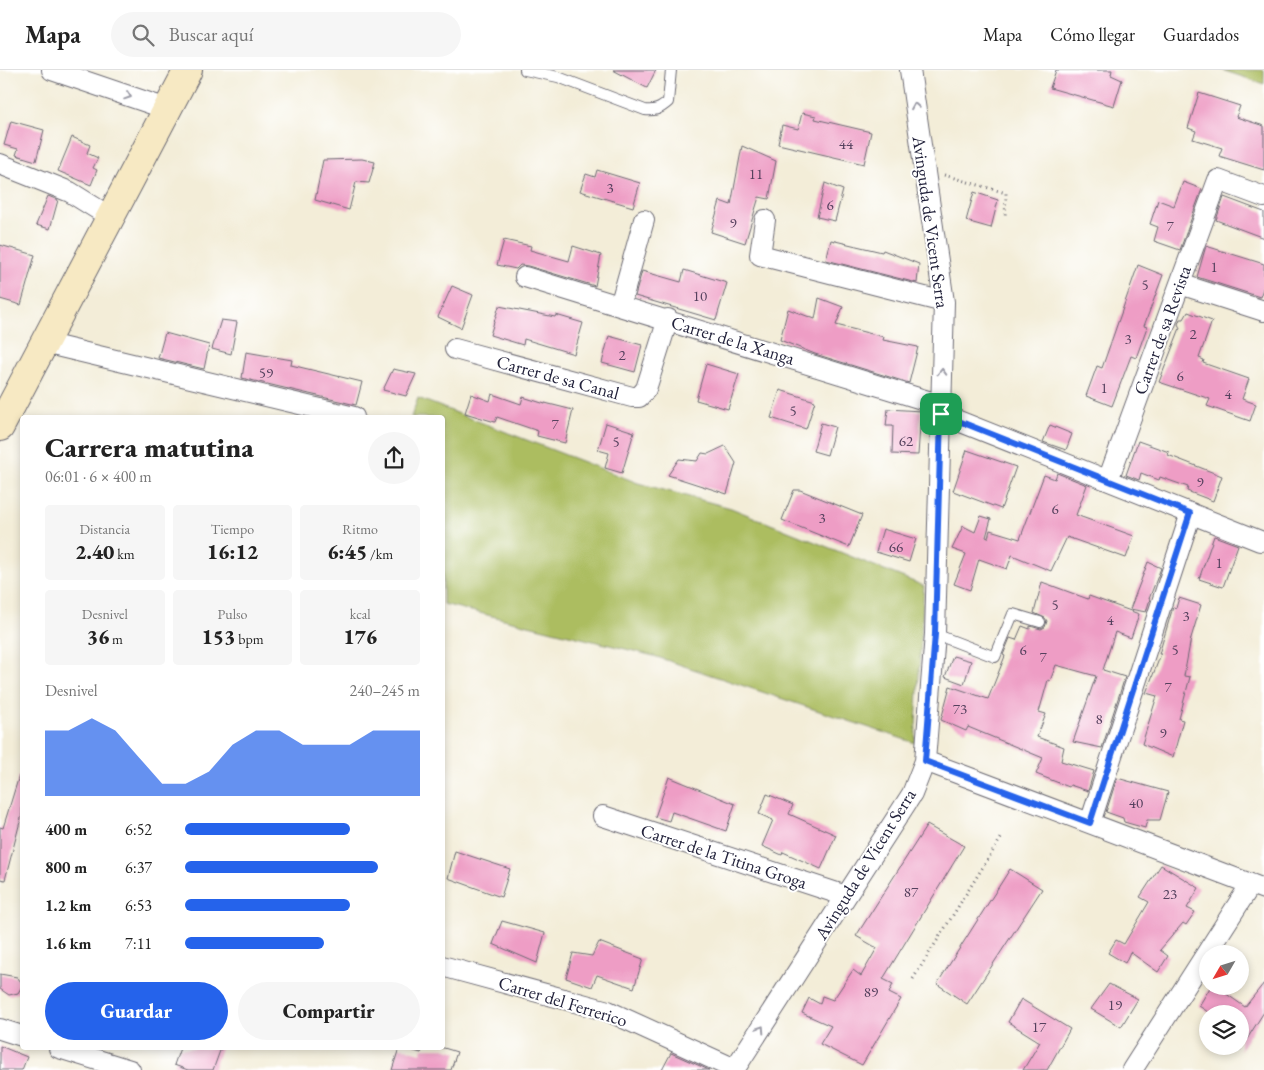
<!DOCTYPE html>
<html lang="es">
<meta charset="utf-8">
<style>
:root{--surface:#fff;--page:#f6f6f6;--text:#222;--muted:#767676;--line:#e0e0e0;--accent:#2563eb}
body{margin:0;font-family:"EB Garamond",serif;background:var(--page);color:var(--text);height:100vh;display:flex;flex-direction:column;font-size:19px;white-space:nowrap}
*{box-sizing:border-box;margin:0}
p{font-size:16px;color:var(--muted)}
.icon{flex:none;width:28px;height:28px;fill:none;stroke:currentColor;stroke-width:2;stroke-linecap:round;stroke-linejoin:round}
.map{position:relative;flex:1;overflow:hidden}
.details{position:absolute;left:20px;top:345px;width:425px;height:635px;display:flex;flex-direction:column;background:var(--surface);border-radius:5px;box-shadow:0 2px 8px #0003}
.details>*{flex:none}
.needle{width:32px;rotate:231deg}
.tools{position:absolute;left:1199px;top:875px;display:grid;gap:10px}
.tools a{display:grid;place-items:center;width:50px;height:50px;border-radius:50%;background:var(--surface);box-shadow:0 2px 8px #0003;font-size:25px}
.pin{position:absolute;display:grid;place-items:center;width:42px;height:42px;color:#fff;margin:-21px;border-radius:10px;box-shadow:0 2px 8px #0006}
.round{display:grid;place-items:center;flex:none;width:52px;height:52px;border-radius:26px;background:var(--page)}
.summary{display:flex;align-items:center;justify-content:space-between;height:85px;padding:0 25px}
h1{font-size:28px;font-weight:800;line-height:38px}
.figures{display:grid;grid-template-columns:repeat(3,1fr);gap:8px;height:85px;padding:5px 25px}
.figures div{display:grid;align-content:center;border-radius:5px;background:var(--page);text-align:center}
.figures b{font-size:21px;font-weight:800}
.figures small{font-size:14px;font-weight:400}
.figures p{font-size:14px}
.chart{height:140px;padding:10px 25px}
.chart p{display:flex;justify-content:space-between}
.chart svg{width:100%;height:90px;margin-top:5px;fill:var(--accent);opacity:.7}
.primary-button{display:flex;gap:10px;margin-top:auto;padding:10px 25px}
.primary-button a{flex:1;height:58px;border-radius:30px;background:var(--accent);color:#fff;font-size:20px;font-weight:800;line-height:58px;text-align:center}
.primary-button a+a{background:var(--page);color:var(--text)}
ul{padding:0 25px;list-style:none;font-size:16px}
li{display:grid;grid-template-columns:80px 60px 1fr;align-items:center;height:38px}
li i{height:12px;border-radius:6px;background:var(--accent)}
header{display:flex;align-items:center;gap:30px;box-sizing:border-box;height:70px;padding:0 25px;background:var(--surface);border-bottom:1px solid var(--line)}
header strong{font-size:24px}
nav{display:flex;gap:28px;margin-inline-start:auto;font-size:18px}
.search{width:350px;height:45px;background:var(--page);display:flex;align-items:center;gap:12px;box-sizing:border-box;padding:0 18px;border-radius:28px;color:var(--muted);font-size:19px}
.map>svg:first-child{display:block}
</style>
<header>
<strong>Mapa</strong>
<div class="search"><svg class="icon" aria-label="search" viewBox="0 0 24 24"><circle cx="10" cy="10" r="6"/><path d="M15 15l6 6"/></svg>Buscar aquí</div>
<nav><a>Mapa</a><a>Cómo llegar</a><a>Guardados</a></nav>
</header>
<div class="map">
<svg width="1264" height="1000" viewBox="0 0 1264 1000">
<rect width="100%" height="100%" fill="#fff"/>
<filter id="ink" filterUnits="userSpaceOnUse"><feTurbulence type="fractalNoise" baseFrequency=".02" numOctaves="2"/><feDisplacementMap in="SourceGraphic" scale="10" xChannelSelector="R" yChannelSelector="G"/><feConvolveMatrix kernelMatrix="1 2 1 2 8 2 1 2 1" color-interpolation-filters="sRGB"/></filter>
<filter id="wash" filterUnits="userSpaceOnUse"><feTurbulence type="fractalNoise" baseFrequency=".0096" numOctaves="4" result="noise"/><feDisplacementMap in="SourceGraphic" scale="20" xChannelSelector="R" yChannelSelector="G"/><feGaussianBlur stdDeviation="1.12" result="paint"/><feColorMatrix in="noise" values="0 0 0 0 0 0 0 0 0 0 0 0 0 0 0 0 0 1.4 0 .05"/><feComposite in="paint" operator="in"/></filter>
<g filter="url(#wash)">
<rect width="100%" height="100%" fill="#f3edd8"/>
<path fill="#acbd60" stroke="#67704e" d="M1222,0h42v14z
M418,328l220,85 93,25 193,78 -9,157 -261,-87 -211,-52 -1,-186 -31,-1z"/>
<g id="blocks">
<path fill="#ee9dc5" d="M613,0h43l-9,18z
M1056,0h56l-1,5 11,5 -8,26 -64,-18z
M1199,23l41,13 -4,11 28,9v44l-45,-14 3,-8 -29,-9 3,-8 -8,-3z
M802,43l14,3 -1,3 56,13 -7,32 -86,-20 4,-19 16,4z
M11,51l33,9 -8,31 -20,-6 2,-6 -14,-4z
M72,67l18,8 -3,8 11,5 -5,10 4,2 -6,15 -33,-14z
M742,76l34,15 -7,38 -10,-2 -14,46 -34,-11 9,-31 11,4z
M362,89l13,3 -6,21 -13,-1 -7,28 -34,-10 8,-40z
M597,100l43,13 -7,24 -53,-16 6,-17 9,3z
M1183,112l19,7 -22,61 -26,-9 4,-14 -8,-3 8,-24 16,6z
M825,113l18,7 -8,31 -18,-4z
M974,122l24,8 -7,28 -25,-7z
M48,126l10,4 -8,29 -14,-4z
M1224,127l40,15v26l-48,-18z
M504,170l27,6 -1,4 39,11 4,-15 28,9 -6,31 -67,-20 -8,-1 -4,4 -19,-4z
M831,170l51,12 1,-2 36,14 -2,19 -91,-23z
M0,175l35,10 -14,50 -21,-6z
M1206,176l58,18v22l-4,11 -63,-20z
M1138,195l25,10 -19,51 3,1 -11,31 -5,-2 -19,50 -26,-10 11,-30 5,2z
M684,200l43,13 -11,37 -81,-24 7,-25 39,11z
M452,216l21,9 -12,33 -23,-11z
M819,228l24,9 -7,18 48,12 -1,3 35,7 -9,36 -94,-29 -35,-14 8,-31 27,10z
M499,236l56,11 1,-2 27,8 -9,31 -50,-15 -1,6 -33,-10z
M1188,242l24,9 -13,37 5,2 -1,3 46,16 -7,20 14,5 -6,17 -43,-15 3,-7 -51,-17 21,-54 -2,-4 2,-5h4z
M221,250l16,2 -6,32 -19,-5z
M165,263l44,12 -5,24 -46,-11z
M609,266l33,9 -7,27 -33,-9z
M246,282l46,8 -1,5 71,17 -6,23 -114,-27z
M706,294l33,10 -11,35 -32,-9z
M393,299l23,5 -10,22 -23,-6z
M780,320l35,11 -9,28 -35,-11z
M471,324l19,7 2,-7 29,10 2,-7 22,7v-1l28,7 -8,33 -28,-7 1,-5 -41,-14 -2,5 -30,-9z
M888,339l33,2 -3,44 -26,-1 1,-28h-7z
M606,353l28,9 -12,41 -17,-5 4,-15 -11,-3z
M821,353l14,4 -8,28 -14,-4z
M1050,355l22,9 -6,16 -23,-8z
M1138,371l31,11 -1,3 54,21 -9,25 -26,-10 1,-4 -28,-10 -1,3 -18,-7 -2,7 -13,-5z
M725,376l11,17 -9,31 -59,-19 11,-16 18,2 5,-8 6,1z
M967,380l49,17 -15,42 -48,-18z
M1057,403l30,12 -11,30 58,21 -8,22 -59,-21 -16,34 -39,-16 -5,14 -28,-10 -9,31 -16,-6 12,-30 -14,-5 11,-23 12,6 6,-16 10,3 -5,18 2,1 2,-8 30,9 24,-64 11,4z
M794,420h6l62,25 -13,32 -67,-27z
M883,459l33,10 -7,23 -33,-10z
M1214,466l24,9 -15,42 -24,-8z
M1148,492l13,6 -12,31h1l-4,13 -16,-3z
M1042,512l46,17 1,-3 50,18 -8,24 -16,-6 -12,38 22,7 -23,71 -29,-6 23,-66 -40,-11 -6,16 -2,-1 -9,32 7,2 -9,23 27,10 -3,14 33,10 -6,20 -18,-6 -1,2 -33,-13 7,-16 -75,-31 -2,4 -25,-11 9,-34 38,13 17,-43 -2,-1 7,-17 6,2 6,-14 8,3v-3l11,3 4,-2 2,-6 -2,-3 -11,-5z
M1179,528l22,7 -10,33 -7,38 6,1 -11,42 4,1 -10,37 -31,-13 15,-48 -11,-3 15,-39h-2l14,-47 3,1z
M953,586l18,5 -7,23 -19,-7z
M19,706h3v38l-17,66 -5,-1v-52l3,1z
M669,707l66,27 -9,27 -54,-19 -3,9 -14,-4z
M1117,708l51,14 -8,28h-13l-2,8 -21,-6 -1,-4 -17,-6z
M767,724l26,11 -4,9 47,21 -15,34 -38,-17 -1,3 -20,-9 11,-26 -14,-6z
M927,755l37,21 -81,133 10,5 -4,9 12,6 -39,66 -42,-21 11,-18 -29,-13 7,-15 11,6 2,-8 11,4 20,-30 8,6 16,-28 -21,-12z
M455,781l55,18 -9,28 -53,-19z
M1161,795l38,23 -12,20 8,4 -9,13 -3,-2 -23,27 8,6 -10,16 -28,-20 -5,11 -17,-10 8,-13 8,4 25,-42 -9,-5z
M1010,799l32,20 -75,115 -30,-20z
M502,851l43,12 -8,30 -44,-19z
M599,872l44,17 -9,29 -37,-13 -5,12 -26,-9 7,-25 19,3z
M0,904l17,3 5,6v3l-4,7 -9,2 -9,-6z
M1264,913v29l-24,38v-36h-29l-12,-8 12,-20h4l30,21z
M1109,914l29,15 -17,28 -30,-18z
M1021,929l49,30 -23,41h-24l17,-28 -32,-20z
M0,976l27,11 -5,13h-22z
M180,978h41l-8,22h-25l-14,-5z
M399,978h5l17,5 2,-5h21l13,4 -6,18h-59z
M671,983l38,17h-47z"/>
</g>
</g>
<g filter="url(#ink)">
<use href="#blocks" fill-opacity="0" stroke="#6b6972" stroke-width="1"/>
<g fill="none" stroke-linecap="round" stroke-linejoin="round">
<defs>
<path id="lane" d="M525,0l33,7 87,33c10,1 15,-1 23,-8l3,-32
M935,564l60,23 18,-43 27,8"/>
<path id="street" d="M52,0l115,39
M0,94l70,28 40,25
M765,150l-5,35 184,47
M525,207l416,128
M1180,214l84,27
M620,236l24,-86
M44,273l310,74
M455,279l177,48h7l7,-8 22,-70
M941,344l319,127
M1108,410l110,-300 46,17
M925,691l339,128
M603,746l243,80
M1090,753l101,-310
M442,896l166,45 127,58
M0,959l22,7
M59,978l71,22
M734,1000l178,-276 13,-33 10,-127 9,-332 -34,-232
M1132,1000l119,-186"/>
<path id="secondary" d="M0,357l188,-357"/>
</defs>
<use href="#lane" stroke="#6b6972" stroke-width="12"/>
<use href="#street" stroke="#6b6972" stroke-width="22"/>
<use href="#secondary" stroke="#6b6972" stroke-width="30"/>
<path stroke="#6b6972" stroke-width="3" stroke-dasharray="1 4" stroke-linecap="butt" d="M944,105l62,18 -1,25
M913,909l90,-144"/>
<use href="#lane" stroke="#fff" stroke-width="10"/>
<use href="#street" stroke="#fff" stroke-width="20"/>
<use href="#secondary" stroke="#f7e9c3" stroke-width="28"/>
</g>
<defs><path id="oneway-chevron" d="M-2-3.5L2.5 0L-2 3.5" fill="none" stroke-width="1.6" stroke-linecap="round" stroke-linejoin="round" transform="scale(1.25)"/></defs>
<g stroke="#9c9ca7">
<use href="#oneway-chevron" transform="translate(128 26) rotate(19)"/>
<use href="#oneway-chevron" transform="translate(915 36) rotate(-99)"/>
<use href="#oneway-chevron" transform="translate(942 302) rotate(-88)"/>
<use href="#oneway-chevron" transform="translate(761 959) rotate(-57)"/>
</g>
</g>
<g fill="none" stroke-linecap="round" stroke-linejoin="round" filter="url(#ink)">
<defs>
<path id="route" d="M941,344l249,99 -100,310 -165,-62 10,-127z"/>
</defs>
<use href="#route" stroke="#fff" stroke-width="10"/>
<use href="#route" stroke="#2563eb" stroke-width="6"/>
</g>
<g text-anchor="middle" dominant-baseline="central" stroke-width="4" stroke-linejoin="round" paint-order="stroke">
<g font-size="15" fill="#55415e">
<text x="846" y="73">44</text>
<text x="756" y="103">11</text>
<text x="610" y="117">3</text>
<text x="830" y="134">6</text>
<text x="733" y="152">9</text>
<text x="1170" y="155">7</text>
<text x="1214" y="196">1</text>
<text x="1145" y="214">5</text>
<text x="700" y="225">10</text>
<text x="1193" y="263">2</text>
<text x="1128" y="268">3</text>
<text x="622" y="284">2</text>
<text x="266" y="302">59</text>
<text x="1180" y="305">6</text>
<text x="1104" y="317">1</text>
<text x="1228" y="323">4</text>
<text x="793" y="340">5</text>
<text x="555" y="353">7</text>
<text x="906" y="370">62</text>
<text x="616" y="371">5</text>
<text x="1200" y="411">9</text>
<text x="1055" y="438">6</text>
<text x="822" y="447">3</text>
<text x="896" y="476">66</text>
<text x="1219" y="492">1</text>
<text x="1055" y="534">5</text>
<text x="1186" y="545">3</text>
<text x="1110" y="549">4</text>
<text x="1023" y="579">6</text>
<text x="1175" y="579">5</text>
<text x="1043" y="586">7</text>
<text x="1168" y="616">7</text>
<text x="960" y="638">73</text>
<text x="1099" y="648">8</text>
<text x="1163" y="662">9</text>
<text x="1136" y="732">40</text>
<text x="911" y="821">87</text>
<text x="1170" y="823">23</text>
<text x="871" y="921">89</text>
<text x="1115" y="934">19</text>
<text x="1039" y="956">17</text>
</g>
<g font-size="18" fill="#22223b" stroke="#fff">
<text transform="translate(931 152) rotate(82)">Avinguda de Vicent Serra</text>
<text transform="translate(1162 260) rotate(-70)">Carrer de sa Revista</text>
<text transform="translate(733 270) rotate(17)">Carrer de la Xanga</text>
<text transform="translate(558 307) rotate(15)">Carrer de sa Canal</text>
<text transform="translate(724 786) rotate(18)">Carrer de la Titina Groga</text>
<text transform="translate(865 794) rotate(-58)">Avinguda de Vicent Serra</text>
<text transform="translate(563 931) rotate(17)">Carrer del Ferrerico</text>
</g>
</g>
</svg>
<div class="tools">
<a><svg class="needle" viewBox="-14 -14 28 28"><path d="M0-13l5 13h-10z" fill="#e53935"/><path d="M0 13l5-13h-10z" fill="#767676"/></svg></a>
<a><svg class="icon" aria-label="layers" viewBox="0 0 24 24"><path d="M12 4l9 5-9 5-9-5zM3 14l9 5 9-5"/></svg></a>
</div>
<div class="pin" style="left:941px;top:344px;background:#1e9e55"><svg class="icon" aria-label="arrive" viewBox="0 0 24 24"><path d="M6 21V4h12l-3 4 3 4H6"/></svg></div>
<section class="details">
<div class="summary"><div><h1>Carrera matutina</h1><p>06:01 · 6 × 400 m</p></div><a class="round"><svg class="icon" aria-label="share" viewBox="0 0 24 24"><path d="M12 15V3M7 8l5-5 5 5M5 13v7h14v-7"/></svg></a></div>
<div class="figures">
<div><p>Distancia</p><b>2.40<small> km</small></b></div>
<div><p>Tiempo</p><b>16:12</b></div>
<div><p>Ritmo</p><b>6:45<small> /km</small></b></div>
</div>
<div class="figures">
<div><p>Desnivel</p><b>36<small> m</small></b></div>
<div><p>Pulso</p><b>153<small> bpm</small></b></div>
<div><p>kcal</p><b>176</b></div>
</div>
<div class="chart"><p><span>Desnivel</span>240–245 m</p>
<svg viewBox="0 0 160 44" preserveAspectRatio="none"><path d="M0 44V12L10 12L20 6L30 12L40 25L50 38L60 38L70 32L80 19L90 12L100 12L110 19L120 19L130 19L140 12L150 12L160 12V44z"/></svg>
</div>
<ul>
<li><b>400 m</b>6:52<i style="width:70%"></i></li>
<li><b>800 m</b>6:37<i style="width:82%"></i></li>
<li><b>1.2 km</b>6:53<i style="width:70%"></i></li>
<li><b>1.6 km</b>7:11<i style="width:59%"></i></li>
</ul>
<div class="primary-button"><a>Guardar</a><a>Compartir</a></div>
</section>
</div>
